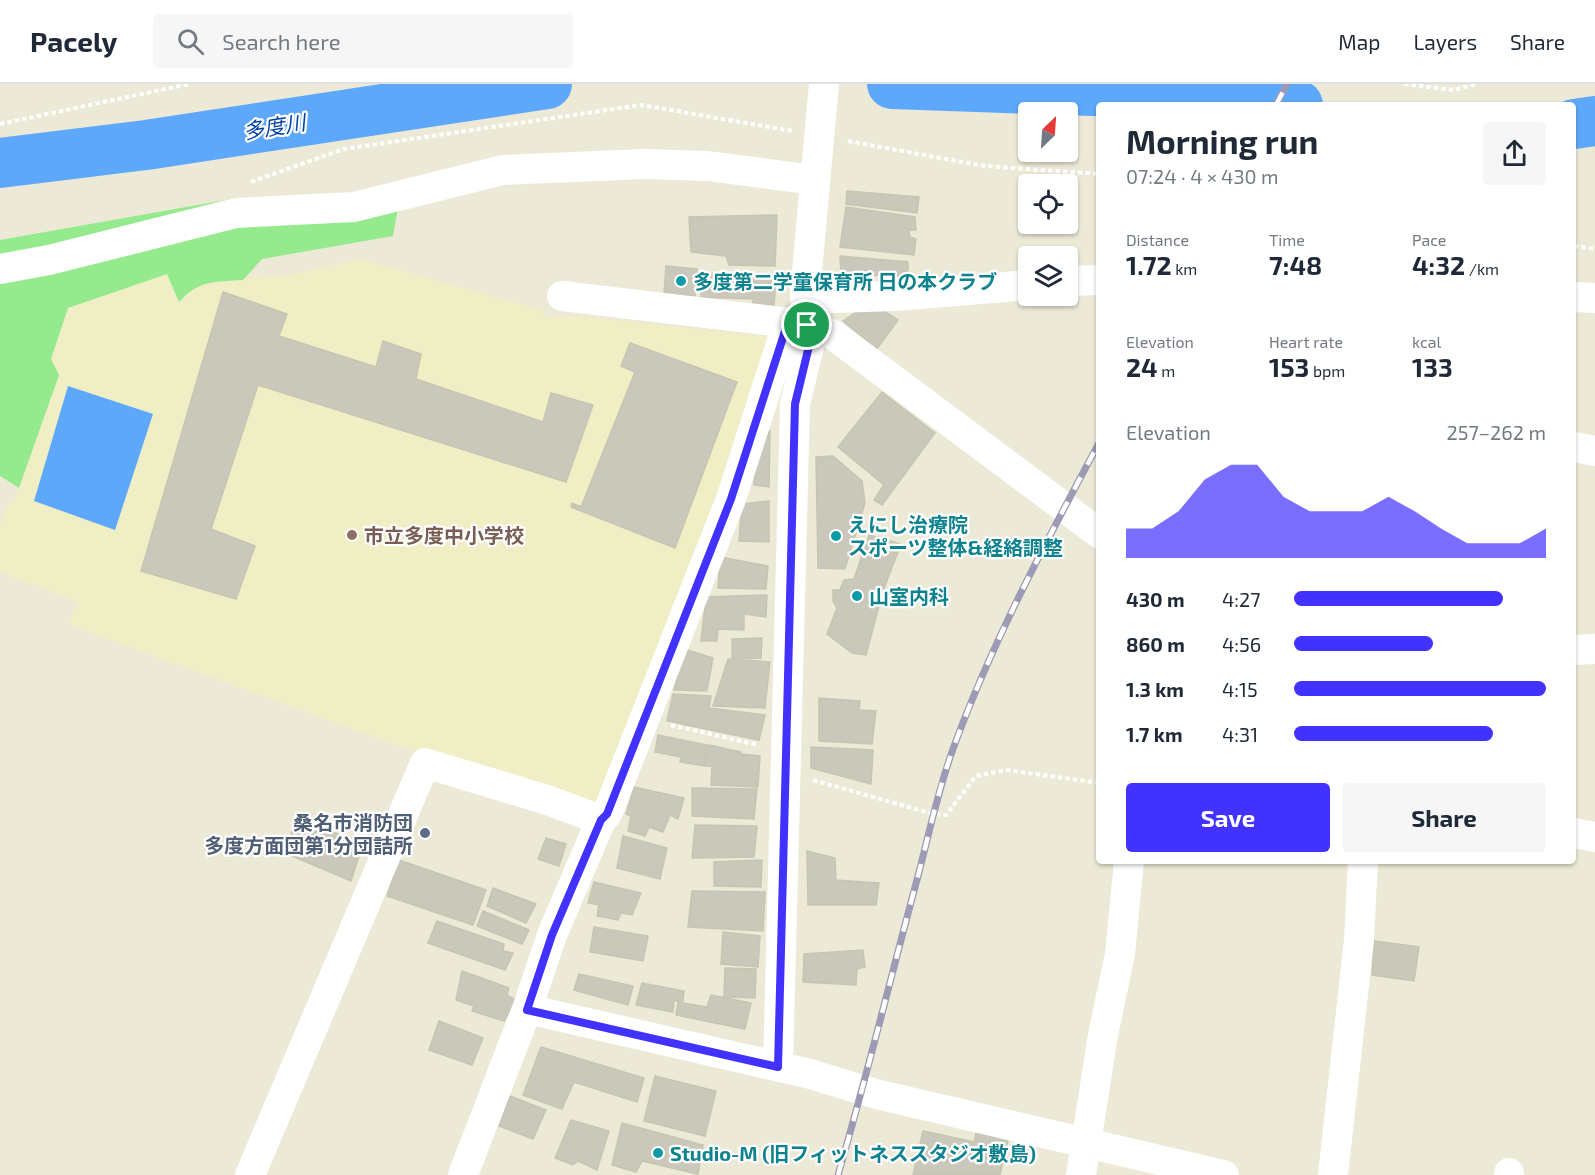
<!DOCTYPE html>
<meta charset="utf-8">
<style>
:root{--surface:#fff;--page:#f6f6f7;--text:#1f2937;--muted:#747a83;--line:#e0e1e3;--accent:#4132ff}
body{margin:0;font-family:"Exo 2","Noto Sans JP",sans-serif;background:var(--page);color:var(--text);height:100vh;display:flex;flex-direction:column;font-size:22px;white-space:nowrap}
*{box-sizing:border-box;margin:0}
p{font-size:20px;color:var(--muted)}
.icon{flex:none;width:33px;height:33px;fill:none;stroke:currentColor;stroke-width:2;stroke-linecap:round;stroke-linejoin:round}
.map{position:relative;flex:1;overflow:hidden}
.details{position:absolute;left:1096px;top:18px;width:480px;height:762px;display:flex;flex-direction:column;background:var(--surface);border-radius:6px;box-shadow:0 2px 4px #0004}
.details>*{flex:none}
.needle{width:39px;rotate:25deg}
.fabs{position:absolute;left:1018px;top:18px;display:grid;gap:12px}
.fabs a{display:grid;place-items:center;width:60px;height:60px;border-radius:6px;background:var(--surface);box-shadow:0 2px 4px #0004;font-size:30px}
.pin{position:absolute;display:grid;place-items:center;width:51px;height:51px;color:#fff;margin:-26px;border:3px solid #fff;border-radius:50%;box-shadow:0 2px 6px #0007}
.round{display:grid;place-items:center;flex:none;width:63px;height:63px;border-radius:6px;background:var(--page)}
.head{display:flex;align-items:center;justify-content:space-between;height:102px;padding:0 30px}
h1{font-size:33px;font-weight:700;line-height:45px}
.metrics{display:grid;grid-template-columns:repeat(3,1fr);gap:9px;height:102px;padding:6px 30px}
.metrics div{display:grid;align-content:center}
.metrics b{font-size:26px;font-weight:700}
.metrics small{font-size:16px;font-weight:400}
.metrics p{font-size:16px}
.chart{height:168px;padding:12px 30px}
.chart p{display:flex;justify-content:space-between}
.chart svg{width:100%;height:108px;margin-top:6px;fill:var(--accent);opacity:.7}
.primary-button{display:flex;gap:12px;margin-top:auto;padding:12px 30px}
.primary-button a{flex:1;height:69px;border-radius:6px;background:var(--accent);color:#fff;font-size:24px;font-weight:700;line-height:69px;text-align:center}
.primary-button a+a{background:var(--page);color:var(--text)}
ul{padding:0 30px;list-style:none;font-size:20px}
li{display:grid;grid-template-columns:96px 72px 1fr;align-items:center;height:45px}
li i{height:15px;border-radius:8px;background:var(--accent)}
header{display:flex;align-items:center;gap:36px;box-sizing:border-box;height:84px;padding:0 30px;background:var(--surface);border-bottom:2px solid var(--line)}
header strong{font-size:28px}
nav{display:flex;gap:33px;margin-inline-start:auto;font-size:21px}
.search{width:420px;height:54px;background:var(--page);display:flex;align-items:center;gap:15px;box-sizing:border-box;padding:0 21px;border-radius:6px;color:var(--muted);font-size:22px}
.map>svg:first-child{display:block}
</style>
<header>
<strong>Pacely</strong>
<div class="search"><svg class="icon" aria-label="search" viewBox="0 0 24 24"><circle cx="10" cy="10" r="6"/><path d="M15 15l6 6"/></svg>Search here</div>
<nav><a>Map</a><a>Layers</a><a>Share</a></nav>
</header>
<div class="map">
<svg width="1595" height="1091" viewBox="0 0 1595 1091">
<rect width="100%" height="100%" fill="#ece9d7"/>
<path fill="#f0eec4" d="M360,175l182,51 2,8 35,-2 193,21 -13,47 -153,409 -13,11h-15l-191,-62 -285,-105 -33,-13 9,-22 -78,-30v-46l7,-21 8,-6 44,-123 -8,-17 16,-51 100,-34 11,27 14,-13 13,-5 92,-9z"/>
<path fill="#94ea8d" d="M237,114l6,22 155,-12 -5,28 -131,23 -19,21c-29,2 -44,0 -64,22l-12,-28 -99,34 -17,51 8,16 -40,113 -19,-12v-236z"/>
<path fill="#5ea8fb" d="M68,302l85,28 -38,116 -81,-29z"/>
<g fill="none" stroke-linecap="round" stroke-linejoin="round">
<path stroke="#5ea8fb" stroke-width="8" d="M1230,21l4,-9"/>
<path stroke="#5ea8fb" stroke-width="50" d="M892,0l342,12 64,9
M1574,40l21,-3
M0,79l146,-18 401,-61"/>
</g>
<path fill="#cac8ba" stroke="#c7c5b1" stroke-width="1.5" d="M847,107l72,6 -2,16 -71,-9z
M846,123l69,10 1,13h-7l1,7 6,2 -2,16 -74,-8z
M777,131l-2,51 -46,-1 -3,-9 -35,-4 -2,-35z
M840,172l68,6v10l-5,-1 -3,5 -59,-2z
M666,182l31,3 -2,27 -31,-2z
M702,189l40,1v9h11v-9l23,1 -2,32 -21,-1v-7l-52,-2z
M223,208l64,22 -8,22 97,31 7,-26 38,13 -5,25 127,43 8,-29 42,12 -27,77 -308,-97 -47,144 44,17 -19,53 -95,-28z
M871,218l27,18 -21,29 -34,-28z
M630,259l107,39 -62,166 -104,-41 1,-4 9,4 54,-135 -14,-6z
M882,308l53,41 -53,72 -8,-5 10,-15 -46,-38z
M770,346l-1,57 -15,-2 1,-23z
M833,372l29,25 3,22 -20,66 -27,-1 -2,-111z
M769,417v41l-30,-1 3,-37z
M869,451l32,9 -18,47 -17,64 -14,-2 -25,-19 10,-26 -4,-7v-11h7l4,-10 10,-1z
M720,473l48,9 -2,23 -48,-1z
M767,511l-1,22 -22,-3v16l-26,-1 -1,12h-16l5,-44z
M762,554l-1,20 -29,1v-20z
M684,565l29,9 -6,33 -33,-1z
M728,575l42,3 -5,46 -52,-2z
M673,610l38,2 -2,12 56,7 -6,25 -92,-19z
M819,614l41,3 -1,9 17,1 -4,33 -53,-3z
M658,651l49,10 -3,21 -24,-4 1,-5 -26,-5z
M709,661l32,7v2l19,2 -2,31 -47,-2 1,-19h-7z
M811,663l62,3 -2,34 -60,-16z
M634,703l50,11 -6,21 -8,-4 -7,17 -14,-5 -4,9 -17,-5 3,-15 -5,-2z
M692,704l65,1 -3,30 -62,-3z
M296,735l67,24 -12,38 -66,-28z
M695,741l62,1 -3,31 -62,1z
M623,752l44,12 -7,31 -43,-11z
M546,754l20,6 -7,22 -21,-7z
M807,767l28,7 1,22 43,3 -3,22h-68z
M399,776l87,30 -13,35 -86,-29z
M762,776l-1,27 -47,-1v-24z
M594,798l47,11 -9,22 -11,-2 -3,7 -21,-4 2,-11 -11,-2z
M493,804l43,16 -10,19 -39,-17z
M692,807l73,1 -2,39 -75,-4z
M483,827l46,19 -7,14 -45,-18z
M437,837l67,23 -1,7 10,2 -8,17 -77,-27z
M594,843l54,9 -5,25 -53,-9z
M723,848l37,4 -2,31 -37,-3z
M1374,857l45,6 -5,34 -42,-6z
M863,866l2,17 -8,2 -1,16 -53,-3 1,-28z
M725,884l31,1 -1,29 -31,-1z
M462,887l47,17 -2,7 9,5 -12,21 -32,-10 2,-5 -18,-6z
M579,890l54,12 -5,19 -54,-15z
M642,899l42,8 -1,10h-9l-1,11 -37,-7z
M711,911l40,8 -6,26 -69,-14 2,-13 29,5z
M439,937l44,17 -11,27 -43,-15z
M541,963l103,31 -7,24 -63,-20 -12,27 -39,-14z
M655,992l61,15 -11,45 -61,-15z
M510,1012l36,14 -13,29 -34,-13z
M571,1036l38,11 -12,39 -19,-9 -5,4 -18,-7z
M622,1039l81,22 -5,29 -56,-13 -6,11 -24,-7z
M977,1045l32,7 -9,39h-87l10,-44 51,11z"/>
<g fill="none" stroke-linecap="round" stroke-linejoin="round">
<path stroke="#fff" stroke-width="4" stroke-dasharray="4.5 3" stroke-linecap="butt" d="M1404,0l50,6 23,-6
M0,40l189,-40
M848,57l136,25 116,8
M251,98l93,-33 297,-44 152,26
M1574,162l21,3
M671,641l87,20
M813,696l120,34 13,1 30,-39 30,-6 94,13"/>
<path stroke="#fff" stroke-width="30" d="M0,185l49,-9 187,-47 118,-6 149,-37 141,-6 64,2 106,14
M1068,197l32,-1
M562,212l245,29 25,9 268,200
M1574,213l21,1
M805,215l90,-3 134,-11
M1574,363l21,4
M1574,566l21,-1
M1574,749l21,4
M527,925l283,65 66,20 348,81
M778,983l17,-663 15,-62 -5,-48 19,-210
M1509,1089v2
M250,1091l175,-412 122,37 54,20
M463,1091l64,-166 25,-74 49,-115 6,-6 124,-315 56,-174
M1081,1091l22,-140 17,-81 9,-93
M1333,1091l26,-235 4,-79"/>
<defs>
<path id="rail" d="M1276,21l11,-21
M838,1091c29,-99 53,-199 80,-299 11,-42 20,-86 35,-127 39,-107 93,-207 147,-308"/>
</defs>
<use href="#rail" stroke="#9d9ab5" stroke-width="7"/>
<use href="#rail" stroke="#fff" stroke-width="4.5" stroke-dasharray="14" stroke-linecap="butt"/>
</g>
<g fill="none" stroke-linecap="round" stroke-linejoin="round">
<defs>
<path id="route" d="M787,241h20l3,17 -15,62 -17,663 -251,-57 25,-75 49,-115 6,-6 124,-315z"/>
</defs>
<use href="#route" stroke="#fff" stroke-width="12"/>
<use href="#route" stroke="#4132ff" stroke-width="8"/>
</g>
<g fill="#0f9aa8" stroke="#fff" stroke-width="2">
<circle cx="681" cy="197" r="6"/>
<circle cx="836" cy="452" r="6"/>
<circle cx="857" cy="512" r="6"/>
<circle cx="658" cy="1069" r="6"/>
</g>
<circle fill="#8d6e63" stroke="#fff" stroke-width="2" cx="352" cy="451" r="6"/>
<circle fill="#5c6f8a" stroke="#fff" stroke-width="2" cx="425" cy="749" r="6"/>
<g text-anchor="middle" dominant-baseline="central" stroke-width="4.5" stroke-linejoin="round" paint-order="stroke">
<g font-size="20" font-weight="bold" fill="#0d838f" stroke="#fff" text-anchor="start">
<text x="693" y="197">多度第二学童保育所 日の本クラブ</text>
<text x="848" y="440">えにし治療院<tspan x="848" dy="23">スポーツ整体&amp;経絡調整</tspan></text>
<text x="869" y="512">山室内科</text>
<text x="670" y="1069">Studio-M (旧フィットネススタジオ敷島)</text>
</g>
<g font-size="20" font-weight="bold" fill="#785e54" stroke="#fff" text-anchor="start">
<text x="364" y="451">市立多度中小学校</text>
</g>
<g font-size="20" font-weight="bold" fill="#4e5e75" stroke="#fff" text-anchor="end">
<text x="413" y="738">桑名市消防団<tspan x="413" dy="23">多度方面団第1分団詰所</tspan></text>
</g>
<g font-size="21" font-style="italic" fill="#0041a4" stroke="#fff">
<text transform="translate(274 42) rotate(-9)">多度川</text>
</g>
</g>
</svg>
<div class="fabs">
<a><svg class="needle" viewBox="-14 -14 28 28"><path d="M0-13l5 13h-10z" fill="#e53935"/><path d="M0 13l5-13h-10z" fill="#747a83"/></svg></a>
<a><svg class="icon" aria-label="locate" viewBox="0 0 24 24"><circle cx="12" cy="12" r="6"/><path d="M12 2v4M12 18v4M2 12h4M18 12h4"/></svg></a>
<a><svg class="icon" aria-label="layers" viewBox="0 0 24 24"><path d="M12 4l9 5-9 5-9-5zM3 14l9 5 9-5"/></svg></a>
</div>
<div class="pin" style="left:807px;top:241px;background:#1e9e55"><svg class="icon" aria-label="arrive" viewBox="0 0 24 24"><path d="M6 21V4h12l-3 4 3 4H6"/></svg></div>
<section class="details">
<div class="head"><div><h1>Morning run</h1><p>07:24 · 4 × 430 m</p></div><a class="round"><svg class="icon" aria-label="share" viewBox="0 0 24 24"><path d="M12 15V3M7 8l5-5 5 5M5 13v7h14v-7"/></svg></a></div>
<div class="metrics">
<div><p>Distance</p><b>1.72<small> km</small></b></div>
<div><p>Time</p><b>7:48</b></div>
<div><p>Pace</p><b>4:32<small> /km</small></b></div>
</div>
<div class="metrics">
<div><p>Elevation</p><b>24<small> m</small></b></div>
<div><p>Heart rate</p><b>153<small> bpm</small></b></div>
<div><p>kcal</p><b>133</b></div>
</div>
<div class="chart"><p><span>Elevation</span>257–262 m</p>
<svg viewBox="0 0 160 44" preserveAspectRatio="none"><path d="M0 44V32L10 32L20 25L30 12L40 6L50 6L60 19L70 25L80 25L90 25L100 19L110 25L120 32L130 38L140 38L150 38L160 32V44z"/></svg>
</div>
<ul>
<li><b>430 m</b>4:27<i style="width:83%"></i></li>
<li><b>860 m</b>4:56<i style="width:55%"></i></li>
<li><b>1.3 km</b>4:15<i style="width:100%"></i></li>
<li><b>1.7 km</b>4:31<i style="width:79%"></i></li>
</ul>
<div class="primary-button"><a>Save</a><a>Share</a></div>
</section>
</div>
